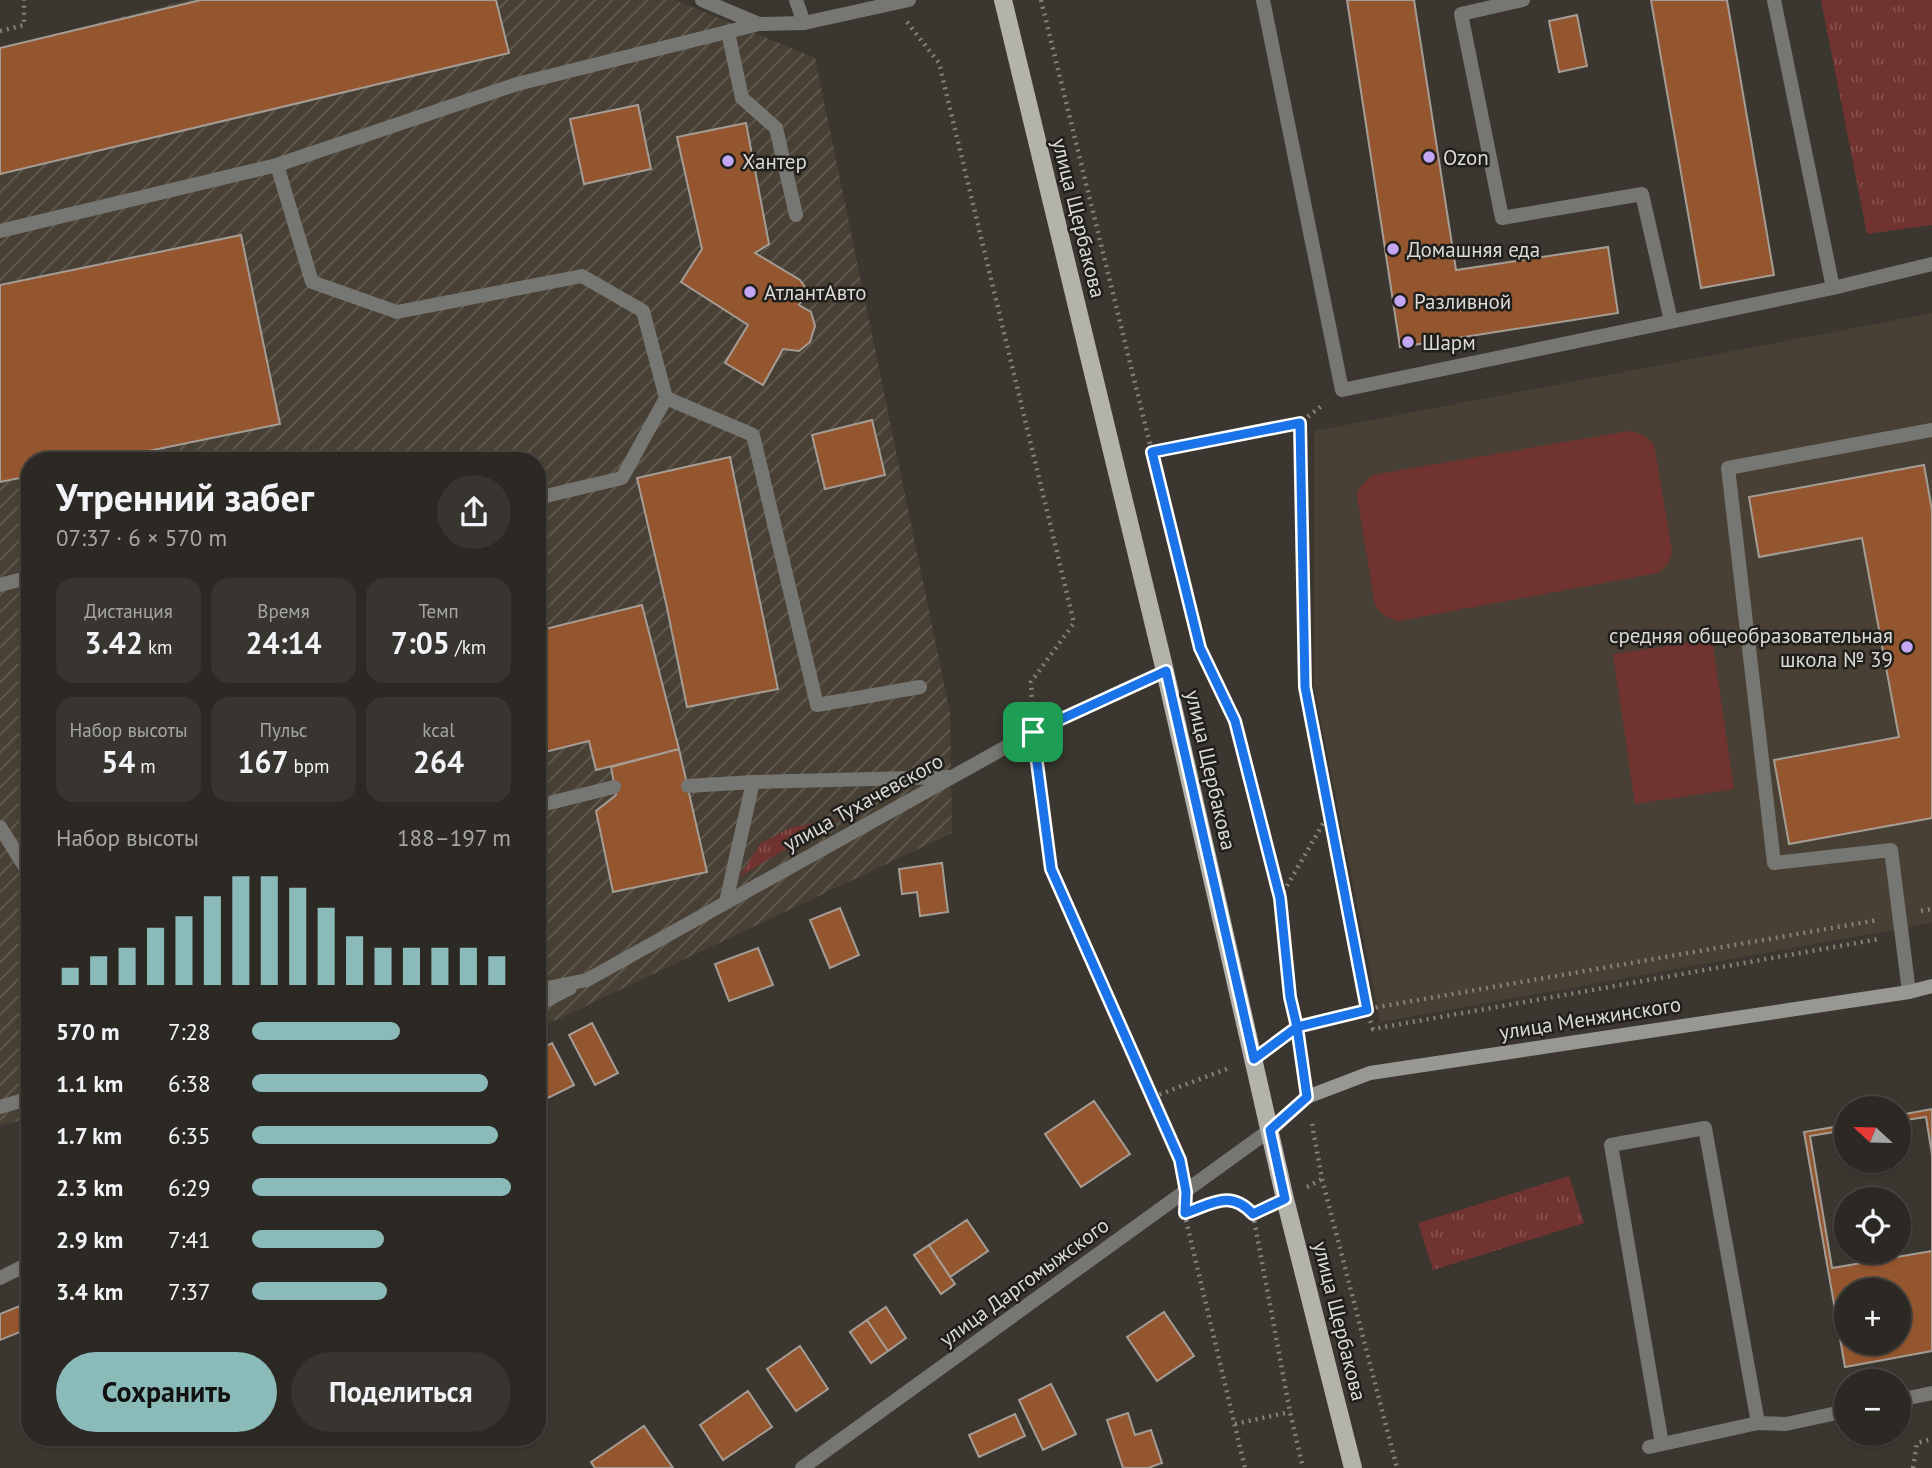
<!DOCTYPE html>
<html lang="ru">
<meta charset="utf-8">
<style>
:root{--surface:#2c2924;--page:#383531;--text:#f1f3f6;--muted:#a6a6a6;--line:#484541;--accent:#8bbbb9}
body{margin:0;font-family:"PT Sans",sans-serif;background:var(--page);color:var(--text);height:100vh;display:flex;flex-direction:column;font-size:26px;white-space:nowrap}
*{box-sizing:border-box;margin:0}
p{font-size:23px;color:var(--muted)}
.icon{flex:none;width:38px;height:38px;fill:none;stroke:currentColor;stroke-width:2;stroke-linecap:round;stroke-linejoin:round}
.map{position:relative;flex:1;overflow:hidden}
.sheet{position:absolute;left:21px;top:452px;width:525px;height:994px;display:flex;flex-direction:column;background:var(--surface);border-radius:28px;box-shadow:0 2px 5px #0004,0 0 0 2px var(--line)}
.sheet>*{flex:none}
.needle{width:46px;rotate:292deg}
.buttons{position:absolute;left:1834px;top:1096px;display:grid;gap:14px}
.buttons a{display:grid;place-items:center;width:77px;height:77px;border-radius:50%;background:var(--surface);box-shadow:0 2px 5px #0004,0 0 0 2px var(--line);font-size:35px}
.pin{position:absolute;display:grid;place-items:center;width:60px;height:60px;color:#fff;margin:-30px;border-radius:14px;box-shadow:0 4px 10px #0006}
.round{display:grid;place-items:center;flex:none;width:74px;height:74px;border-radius:37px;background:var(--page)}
.headline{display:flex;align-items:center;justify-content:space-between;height:119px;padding:0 35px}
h1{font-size:38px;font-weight:600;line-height:52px}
.figures{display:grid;grid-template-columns:repeat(3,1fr);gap:10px;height:119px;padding:7px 35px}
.figures div{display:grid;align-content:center;border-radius:18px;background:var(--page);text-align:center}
.figures b{font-size:30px;font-weight:600}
.figures small{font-size:19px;font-weight:400}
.figures p{font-size:19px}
.chart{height:196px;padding:14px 35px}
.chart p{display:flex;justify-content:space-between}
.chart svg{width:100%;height:126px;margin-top:7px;stroke:var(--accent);stroke-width:6}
.action{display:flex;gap:14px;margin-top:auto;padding:14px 35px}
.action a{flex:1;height:80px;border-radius:42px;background:var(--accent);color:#111;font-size:28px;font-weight:600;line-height:80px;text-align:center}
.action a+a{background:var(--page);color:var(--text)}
ul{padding:0 35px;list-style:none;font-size:23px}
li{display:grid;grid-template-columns:112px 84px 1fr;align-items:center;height:52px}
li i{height:18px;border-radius:9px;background:var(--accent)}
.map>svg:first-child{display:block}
</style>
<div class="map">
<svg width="1932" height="1468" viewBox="0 0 1932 1468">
<defs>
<pattern id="industrial-furrows" width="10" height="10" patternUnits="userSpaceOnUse" patternTransform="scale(1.75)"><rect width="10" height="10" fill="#484034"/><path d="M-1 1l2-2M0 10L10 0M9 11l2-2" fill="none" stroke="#625b50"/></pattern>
<pattern id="grass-tufts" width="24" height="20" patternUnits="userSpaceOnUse" patternTransform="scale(1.75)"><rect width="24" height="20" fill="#713330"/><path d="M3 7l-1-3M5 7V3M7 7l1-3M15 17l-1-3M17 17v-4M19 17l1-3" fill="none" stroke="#85504d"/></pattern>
</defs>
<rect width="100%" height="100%" fill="#3b3730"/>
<path fill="#484034" d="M1932,313v610l-552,99 -66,-336v-255z"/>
<path fill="url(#industrial-furrows)" d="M186,0h489l140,58 135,655 2,120 -396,187 -19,3v-563h-507v659l-30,6v-1077z"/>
<path fill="url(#grass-tufts)" d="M1821,0h111v225l-65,9z
M837,818l-98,59 22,-34 29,-15z
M1569,1176l15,47 -151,47 -15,-47z"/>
<path fill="#713330" d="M1630,431c10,3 18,5 24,14l18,105c-2,11 -5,17 -14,23l-260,48c-11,-3 -17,-7 -23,-16l-18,-109 2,-8 13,-13z
M1712,639l22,150 -99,15 -22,-150z"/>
<path fill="#94562e" stroke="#a59c96" stroke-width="2" fill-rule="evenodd" d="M201,0h295l13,53 -509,121v-126z
M1347,0h67l42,270 152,-23 10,66 -218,34z
M1651,0h76l47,275 -73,13z
M1577,15l10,51 -28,6 -10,-51z
M638,105l13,64 -67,15 -14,-65z
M746,123l23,121 -14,9 45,27 5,7v9l-6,9 12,7 4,14 -5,16 -11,9 -16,-2 -20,36 -38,-22 23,-38 -67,-43 21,-33 -25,-112z
M241,235l39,189 -176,36h-74v16l-30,6v-197z
M872,420l13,55 -60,14 -13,-54z
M730,457l48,232 -91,18 -21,-104 -29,-125z
M1924,465l8,45v308l-143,26 -15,-84 125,-23 -37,-199 -103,19 -10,-60z
M642,605l37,144 -83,21 -7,-29 -52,13v-123z
M679,749l28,123 -94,20 -17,-81 20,-16 -5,-28z
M942,863l6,49 -28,4 -3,-24 -15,2 -3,-25z
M840,908l19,47 -29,13 -20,-48z
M758,948l15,37 -44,16 -14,-37z
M592,1023l26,50 -23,12 -26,-50z
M552,1043l22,42 -30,15 -7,-14v-35z
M1094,1101l36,53 -49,33 -36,-53z
M1932,1109v242l-87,16 -41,-235 42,-7v35h53v-45zM1846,1199h53v52h-53zM1846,1290h53v52h-53z
M1926,1117l6,38v96l-100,17 -22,-132 36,-6v30h53v-39zM1846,1199h53v52h-53z
M967,1220l21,31 -38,26 -21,-32z
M929,1245l26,39 -14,10 -27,-39z
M22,1305l8,23 -30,12v-26z
M886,1307l20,31 -18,13 -21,-31z
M1164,1312l30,44 -37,25 -30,-44z
M867,1320l21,31 -17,12 -21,-31z
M800,1346l28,43 -32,22 -29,-42z
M1051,1384l25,50 -33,16 -24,-50z
M748,1391l24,36 -49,33 -23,-35z
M1128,1413l7,22 16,-5 11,33 -14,5h-25l-16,-48z
M1015,1414l10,22 -46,21 -10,-22z
M644,1426l29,42h-78l-4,-6z"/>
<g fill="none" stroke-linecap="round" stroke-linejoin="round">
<path stroke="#84817b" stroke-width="4.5" stroke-dasharray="2 5" stroke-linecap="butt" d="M1041,0l159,648 35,73 45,177 10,99 14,77
M907,22l32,41 135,560 -43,59 1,26
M0,31l24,-6v-25
M1300,423l5,264 62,323 11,-3 500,-87
M1152,452l148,-29 24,-19
M1036,755l15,114 129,291 1,6
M1280,898l48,-83
M1921,911l11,-2
M1274,1044l23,-17 70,-17 6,19 506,-90
M1153,1097l76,-29
M1312,1124l10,55 75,289
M1307,1187l15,-8
M1211,1204c20,-7 28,-6 42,10l9,-5
M1253,1214l37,198 13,56
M1186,1220l59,248
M1235,1424l55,-12
M1913,1468l4,-25 15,-4"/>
<path stroke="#767672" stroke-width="14" d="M796,0l8,23
M1263,0l79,390 491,-102 99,-24
M1523,0l-62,14 41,204 140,-24 29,127
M1774,0l59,288
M759,24l-242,60 -240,81 35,117 85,30 185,-36 61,35 23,87 87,37 64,270 103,-18
M728,32l14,66 34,30 20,87
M0,231l277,-66
M537,498l85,-20 44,-80
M0,585l30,-8
M688,786l65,-4
M537,806l77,-19
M0,827l30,48
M726,902l27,-120 197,-5
M1909,992l-18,-142 -117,13 -46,-395 204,-38
M1899,1400l33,-7
M1662,1444l-51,-299 94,-17 53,295
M1649,1447l109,-24 28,1 60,-13"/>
<path stroke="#767672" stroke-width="14" d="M702,0l57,24 45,-1 105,-23
M537,990l50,-10 446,-248 132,-61
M537,1005l33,-17
M0,1107l30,-9
M0,1278l30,-15
M802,1468l468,-338"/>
<path stroke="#989892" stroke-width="14" d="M1270,1130l37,-33 63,-24 539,-81 23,-6"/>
<path stroke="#b3b3ab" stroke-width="18" d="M1003,0l162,671 120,528 68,269"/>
</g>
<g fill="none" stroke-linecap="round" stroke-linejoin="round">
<defs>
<path id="route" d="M1033,732l18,137 129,291 6,32 -1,21c27,-9 45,-24 68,1l32,-15 -15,-69 37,-33 -10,-70 70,-17 -62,-323 -5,-264 -148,29 48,196 35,73 45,177 10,99 7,30 -43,32 -88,-388 -133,61"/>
</defs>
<use href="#route" stroke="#fff" stroke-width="14"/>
<use href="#route" stroke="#1a73e8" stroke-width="9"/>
</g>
<g fill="#c4a7f2" stroke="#211f1c" stroke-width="2.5">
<circle cx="1429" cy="157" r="7"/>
<circle cx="728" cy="161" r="7"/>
<circle cx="1393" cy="249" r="7"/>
<circle cx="750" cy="292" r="7"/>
<circle cx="1400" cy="301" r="7"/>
<circle cx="1408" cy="342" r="7"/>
<circle cx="1907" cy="647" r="7"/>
</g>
<g text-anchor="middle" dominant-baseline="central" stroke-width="5" stroke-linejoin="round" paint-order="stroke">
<g font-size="21" fill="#dcdad5" stroke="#211f1c" text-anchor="start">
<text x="1443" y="157">Ozon</text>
<text x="742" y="161">Хантер</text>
<text x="1407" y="249">Домашняя еда</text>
<text x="764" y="292">АтлантАвто</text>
<text x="1414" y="301">Разливной</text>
<text x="1422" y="342">Шарм</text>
<text x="1893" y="635" text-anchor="end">средняя общеобразовательная<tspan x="1893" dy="24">школа № 39</tspan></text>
</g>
<g font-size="21" fill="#dcdad5" stroke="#211f1c">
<text transform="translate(1079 218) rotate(76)">улица Щербакова</text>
<text transform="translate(1211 770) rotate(77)">улица Щербакова</text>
<text transform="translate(863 802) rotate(-29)">улица Тухачевского</text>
<text transform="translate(1590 1018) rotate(-9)">улица Менжинского</text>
<text transform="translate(1024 1282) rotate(-36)">улица Даргомыжского</text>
<text transform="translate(1340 1321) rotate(76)">улица Щербакова</text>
</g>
</g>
</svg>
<div class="buttons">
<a><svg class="needle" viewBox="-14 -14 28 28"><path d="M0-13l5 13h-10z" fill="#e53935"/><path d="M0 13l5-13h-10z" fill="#a6a6a6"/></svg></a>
<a><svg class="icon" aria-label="locate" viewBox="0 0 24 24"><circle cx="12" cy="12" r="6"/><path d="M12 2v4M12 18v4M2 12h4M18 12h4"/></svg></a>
<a>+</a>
<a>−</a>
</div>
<div class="pin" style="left:1033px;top:732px;background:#1e9e55"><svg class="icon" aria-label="arrive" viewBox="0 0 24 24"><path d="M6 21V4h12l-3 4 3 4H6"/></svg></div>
<section class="sheet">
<div class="headline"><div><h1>Утренний забег</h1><p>07:37 · 6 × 570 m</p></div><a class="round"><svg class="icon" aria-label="share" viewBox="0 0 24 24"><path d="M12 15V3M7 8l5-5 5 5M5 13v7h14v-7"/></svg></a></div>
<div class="figures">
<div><p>Дистанция</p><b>3.42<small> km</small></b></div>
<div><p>Время</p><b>24:14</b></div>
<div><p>Темп</p><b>7:05<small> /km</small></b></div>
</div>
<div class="figures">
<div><p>Набор высоты</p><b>54<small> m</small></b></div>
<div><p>Пульс</p><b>167<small> bpm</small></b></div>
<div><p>kcal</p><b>264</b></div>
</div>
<div class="chart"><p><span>Набор высоты</span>188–197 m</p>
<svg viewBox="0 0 160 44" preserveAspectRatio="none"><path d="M5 44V38M15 44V34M25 44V31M35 44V24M45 44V20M55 44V13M65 44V6M75 44V6M85 44V10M95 44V17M105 44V27M115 44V31M125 44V31M135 44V31M145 44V31M155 44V34"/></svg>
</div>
<ul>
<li><b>570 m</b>7:28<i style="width:57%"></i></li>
<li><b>1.1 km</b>6:38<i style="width:91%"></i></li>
<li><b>1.7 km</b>6:35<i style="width:95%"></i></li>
<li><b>2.3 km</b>6:29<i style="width:100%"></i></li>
<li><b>2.9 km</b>7:41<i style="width:51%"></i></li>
<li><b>3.4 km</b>7:37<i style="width:52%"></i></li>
</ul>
<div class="action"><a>Сохранить</a><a>Поделиться</a></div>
</section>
</div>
